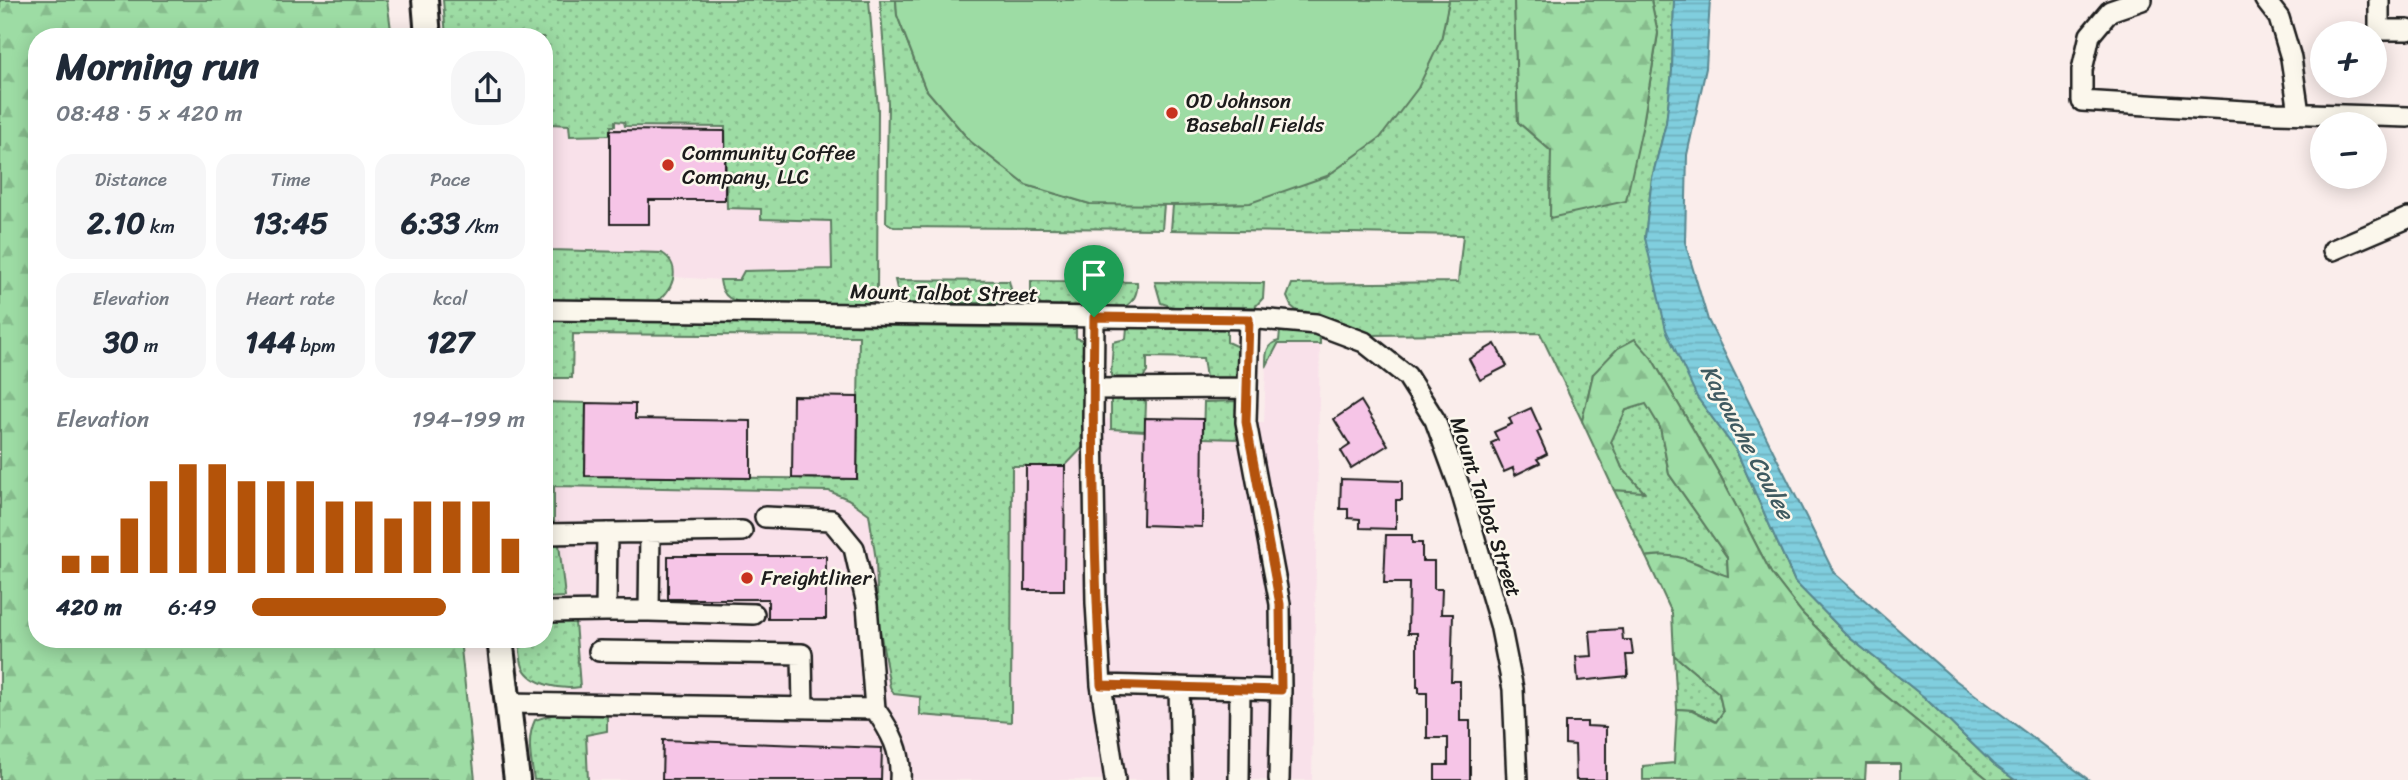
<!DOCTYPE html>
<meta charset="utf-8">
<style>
:root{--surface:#fff;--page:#f6f6f7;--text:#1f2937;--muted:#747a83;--accent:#b45309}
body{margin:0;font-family:Sriracha,sans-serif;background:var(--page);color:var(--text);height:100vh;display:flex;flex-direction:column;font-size:26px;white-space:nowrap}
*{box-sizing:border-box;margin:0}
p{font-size:23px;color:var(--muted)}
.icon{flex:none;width:38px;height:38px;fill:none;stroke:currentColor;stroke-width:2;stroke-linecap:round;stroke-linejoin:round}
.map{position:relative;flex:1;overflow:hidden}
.drawer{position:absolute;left:28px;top:28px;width:525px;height:620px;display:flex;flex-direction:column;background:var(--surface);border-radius:28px;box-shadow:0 4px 18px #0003}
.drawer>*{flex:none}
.controls{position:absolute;left:2310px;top:21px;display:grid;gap:14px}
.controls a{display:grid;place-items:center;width:77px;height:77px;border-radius:50%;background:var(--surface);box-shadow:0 4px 18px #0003;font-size:35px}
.pin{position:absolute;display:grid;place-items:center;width:60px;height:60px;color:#fff;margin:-72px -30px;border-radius:50% 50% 50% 0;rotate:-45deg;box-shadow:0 0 7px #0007}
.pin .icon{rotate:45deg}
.round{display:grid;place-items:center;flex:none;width:74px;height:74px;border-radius:28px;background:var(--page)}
.headline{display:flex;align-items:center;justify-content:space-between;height:119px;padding:0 28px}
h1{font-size:38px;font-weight:700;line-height:52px}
.metrics{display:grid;grid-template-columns:repeat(3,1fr);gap:10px;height:119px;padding:7px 28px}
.metrics div{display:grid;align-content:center;border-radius:18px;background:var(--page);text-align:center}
.metrics b{font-size:30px;font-weight:700}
.metrics small{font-size:19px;font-weight:400}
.metrics p{font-size:19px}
.chart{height:196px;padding:14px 28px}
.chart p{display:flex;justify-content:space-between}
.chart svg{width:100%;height:126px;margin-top:7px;stroke:var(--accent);stroke-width:6}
ul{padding:0 28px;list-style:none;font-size:23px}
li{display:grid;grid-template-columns:112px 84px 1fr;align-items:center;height:52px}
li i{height:18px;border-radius:9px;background:var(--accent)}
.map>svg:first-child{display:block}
</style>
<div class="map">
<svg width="2408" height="780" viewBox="0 0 2408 780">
<defs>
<pattern id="grass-dots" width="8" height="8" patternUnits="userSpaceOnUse" patternTransform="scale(1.75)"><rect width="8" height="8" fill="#9ddca4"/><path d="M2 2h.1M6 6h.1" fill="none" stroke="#87bc8d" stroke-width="1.8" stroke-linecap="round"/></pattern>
<pattern id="forest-firs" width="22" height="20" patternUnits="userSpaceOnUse" patternTransform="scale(1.75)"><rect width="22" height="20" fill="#9ddca4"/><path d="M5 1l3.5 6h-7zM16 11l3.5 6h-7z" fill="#87bc8d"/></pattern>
<pattern id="water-rules" width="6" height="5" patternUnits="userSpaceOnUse" patternTransform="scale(1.75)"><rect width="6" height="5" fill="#80cede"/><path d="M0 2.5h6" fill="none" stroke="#6eb0be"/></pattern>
</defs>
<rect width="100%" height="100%" fill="#faedeb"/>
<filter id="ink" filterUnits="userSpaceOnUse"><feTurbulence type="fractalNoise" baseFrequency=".0143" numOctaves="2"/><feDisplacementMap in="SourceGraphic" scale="14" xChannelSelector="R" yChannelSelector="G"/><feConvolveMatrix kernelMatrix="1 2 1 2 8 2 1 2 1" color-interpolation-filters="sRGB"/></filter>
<g filter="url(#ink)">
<path fill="#f9e1ea" d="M615,121l9,1 1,4 101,1 -1,4 36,78 1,10 69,2 2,48 -88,2 -5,9h-20l-46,-3 -2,-14 -10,-10 -112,-3 -6,-8v-106l5,-2 1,-10 19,1 1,11 39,-1 2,-9z
M1278,344h42l-8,436h-724l-2,-45 -19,-25 -2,-21 15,-3 -5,-64h-9l-7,-78 -5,-23 -1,-35 277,5 18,8 21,15 7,46 8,101 6,26 4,7 9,3h17v18l91,6 1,-255h53l21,-46 59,-2 119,5 2,-56z"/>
<path fill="url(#grass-dots)" stroke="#5c7c60" stroke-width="2" d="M443,0h426l9,109 -1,184 -5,8 -9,3h-114c-16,-3 -27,-5 -29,-24h19l5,-9 88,-2 -1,-48 -70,-2v-10l-34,-1 -2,-81 -100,-1 -1,-4 -9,-1v5h-4l-1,9 -40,1 -1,-11 -18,-1 -2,11 -5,1v-99h-98z
M880,0h16l1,15 28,73 45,53 57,44 63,19h74l-2,25 -268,-2 -8,-5 2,-119z
M1449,0h65l4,122 33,29 -1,67 93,-94 15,-90 -7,-34h23l-2,71 -6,52 -14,55 -7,60 52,159 39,53 59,132 55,56 74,59 69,67 22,16h-26l-114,-93 -73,-74 -31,-40 -50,-96 -70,-120 -58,17 -11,47 -42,-88 -169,2 -29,-13 -45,-11 -6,-5 -4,-9 5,-13 166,-2 5,-47 -292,-5 2,-25 77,-2 191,-163z
M544,242l7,8 111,3c21,13 11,40 -8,50l-110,-3z
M895,280l114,1 2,8 -14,14h-92l-7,-10z
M1031,281l106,1c1,11 -2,19 -12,25l-84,-2 -10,-10z
M1155,282l109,1 -1,15 -8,9h-82l-12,-4z
M544,320l532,9v9l7,2 3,5 -1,100 -20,21h-53l-1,256 -91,-7v-18l-26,-3 -4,-7 -12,-68 -2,-59 -7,-46 -21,-15 -19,-8 -275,-5v35l-10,1v-120l42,1 -1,73 272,3 2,-143 -286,-2 -1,44h-28z
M1127,327l100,2v13l11,5 2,7 -1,25 -33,-1 -3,-20 -56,-1v15l-4,6 -29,-1 -3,-2 2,-33 13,-3z
M1280,331l37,3 3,1v9h-42l-12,23c0,-12 -1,-23 13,-26z
M1115,397l28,2 3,3 -1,29 -34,-2v-30z
M1238,401l1,38 -36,-1 1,-36z
M1646,403l14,24 9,47 58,83 1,20c-27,-12 -51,-26 -82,-20l-32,-67 29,1 -21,-23 -12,-26 16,-32z
M544,544h15l6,53 -21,1z
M544,621l31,1 5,65c-17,3 -48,-1 -57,-20 -3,-7 -3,-19 -4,-28h25z
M1674,655l45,38 4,19 -7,10 -24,-12 -15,-1z
M567,710l40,3v18l-21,4 2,45h-54c-3,-21 -8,-41 1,-60z"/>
<path fill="url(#forest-firs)" stroke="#5c7c60" stroke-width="2" d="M0,0h387l5,37h-355v602h423l15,141h-475z
M1514,0h137l7,33 -15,91 -17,77 -76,17 1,-67 -33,-29z
M1635,339l16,18 70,120 50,96 31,40 73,74 114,93h-89v-16h-34l-1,16h-222v-14l31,-3 3,-54 15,1 24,12 7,-10 -4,-19 -45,-38 -2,-42 -26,-56c36,-7 52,10 82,19l-1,-19 -58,-83 -9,-47 -14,-23 -20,6 -15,32 11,26 22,24 -30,-2 -32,-69 11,-47 25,-26z"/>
<path fill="#9ddca4" stroke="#5c7c60" stroke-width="2" d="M896,0h553l-8,40 -23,48 -38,50 -53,38 -77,27 -77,2 -83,-1 -64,-19 -56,-44 -45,-53 -28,-73z"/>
<path fill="url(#water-rules)" stroke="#588790" stroke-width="2" d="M1674,0h36l-4,68 -19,87 -2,87 23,78 126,253 120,106 135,101h-74l-22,-16 -69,-67 -74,-59 -55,-56 -59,-132 -39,-53 -31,-67 -21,-92 7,-60 14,-55 6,-52z"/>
<path fill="#f6c5e7" stroke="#1c1c1c" stroke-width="2" d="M610,130l115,1v69h-76v24h-39z
M1495,344l12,22 -27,14 -11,-21z
M793,396l65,1 -1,82 -65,-1z
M1361,401l27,44 -37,23 -10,-17 9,-6 -16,-26z
M586,403l49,1v15l116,2v57l-166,-2z
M1531,408l10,22 -4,2 10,22 -10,5 3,4 -25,12 -2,-7 -9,4 -13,-29 7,-3 -4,-8 18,-8 -3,-6z
M1145,418l58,1 -1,108 -59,-2z
M1026,466h39l-1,124h-39z
M1341,479l61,2v19h-6v29l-36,-1v-9l-12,-1v-9h-8z
M1386,535h26v8h10v18h12v28h8l-1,25h12l-2,67h9v40h10v59h-35v-15h13v-27h-21v-45h-8v-6h-2v-54h-9l1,-50h-25z
M668,556h158v63h-58v-20h-100z
M1622,629l1,11h8l2,15h-7l2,21 -50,5 -2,-24 16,-1 -2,-25z
M1565,722h22v4l19,1v53h-30l-1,-35 -10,-1z
M663,740l219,8 -1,32h-219z"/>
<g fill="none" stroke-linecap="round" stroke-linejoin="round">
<defs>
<path id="minor" d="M2142,0l-32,11 -20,24 -8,35v31l195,12 131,4
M2265,0l14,18 12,40 8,55
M2379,0v30h29
M2333,250l75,-32
M544,310l715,9 57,5 48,18 43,34 28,44 25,68 40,136 13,65 4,91
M1094,317l-1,105 3,181 5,82 14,95
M1249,319l-3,103 34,182 1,86
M1093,389l154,-1
M765,517l66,3 23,28 13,57 8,104
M544,534l198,-3
M606,611h43l1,-79
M649,611l105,3
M544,612l62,-1 1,-78
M599,651l203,3 1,54
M1101,685l180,5 -2,90
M1179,687l2,93
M507,703l368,6c16,23 27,42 25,71
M1239,780l1,-91"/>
<path id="major" d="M425,0l3,37
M500,639l17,141"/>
</defs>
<use href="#minor" stroke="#1c1c1c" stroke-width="24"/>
<use href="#major" stroke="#1c1c1c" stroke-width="30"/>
<use href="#minor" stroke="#fbf7ec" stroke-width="19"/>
<use href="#major" stroke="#fbf7ec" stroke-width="24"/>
</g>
</g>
<g fill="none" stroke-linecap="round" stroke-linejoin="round" filter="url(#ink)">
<defs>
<path id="route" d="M1094,317l155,2 -3,103 34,182 1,86 -180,-5c-7,-123 -9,-245 -7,-368z"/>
</defs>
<use href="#route" stroke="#fff" stroke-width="14"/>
<use href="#route" stroke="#b45309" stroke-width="9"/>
</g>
<g fill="#c8321e" stroke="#fbf7ec" stroke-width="2.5">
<circle cx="1172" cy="113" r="7"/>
<circle cx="668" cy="165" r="7"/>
<circle cx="747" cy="578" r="7"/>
</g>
<g text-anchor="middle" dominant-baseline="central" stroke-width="5" stroke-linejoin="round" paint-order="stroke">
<g font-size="21" fill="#1c1c1c" stroke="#fbf7ec" text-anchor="start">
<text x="1186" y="101">OD Johnson<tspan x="1186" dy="24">Baseball Fields</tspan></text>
<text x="682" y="153">Community Coffee<tspan x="682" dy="24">Company, LLC</tspan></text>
<text x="761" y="578">Freightliner</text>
</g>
<g font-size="21" fill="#1c1c1c" stroke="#fbf7ec">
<text transform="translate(944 293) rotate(1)">Mount Talbot Street</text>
<text transform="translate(1486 507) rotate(72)">Mount Talbot Street</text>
</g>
<g font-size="23" font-style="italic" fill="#3f5a60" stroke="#fbf7ec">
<text transform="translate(1747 442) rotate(62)">Kayouche Coulee</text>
</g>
</g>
</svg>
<div class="controls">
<a>+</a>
<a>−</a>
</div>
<div class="pin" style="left:1094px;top:317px;background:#1e9e55"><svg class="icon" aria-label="arrive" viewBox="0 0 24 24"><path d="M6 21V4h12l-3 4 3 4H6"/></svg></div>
<section class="drawer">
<div class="headline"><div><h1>Morning run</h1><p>08:48 · 5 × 420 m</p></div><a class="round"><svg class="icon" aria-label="share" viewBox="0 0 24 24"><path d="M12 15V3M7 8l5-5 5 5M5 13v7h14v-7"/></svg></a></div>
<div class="metrics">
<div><p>Distance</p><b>2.10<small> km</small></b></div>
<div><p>Time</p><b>13:45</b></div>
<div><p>Pace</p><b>6:33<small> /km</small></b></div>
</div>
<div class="metrics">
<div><p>Elevation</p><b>30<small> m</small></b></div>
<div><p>Heart rate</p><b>144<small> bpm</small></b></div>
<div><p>kcal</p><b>127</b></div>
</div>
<div class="chart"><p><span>Elevation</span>194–199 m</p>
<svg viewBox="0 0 160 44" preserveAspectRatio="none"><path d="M5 44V38M15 44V38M25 44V25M35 44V12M45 44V6M55 44V6M65 44V12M75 44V12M85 44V12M95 44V19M105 44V19M115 44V25M125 44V19M135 44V19M145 44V19M155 44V32"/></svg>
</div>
<ul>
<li><b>420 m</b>6:49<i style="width:71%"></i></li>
</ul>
</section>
</div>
